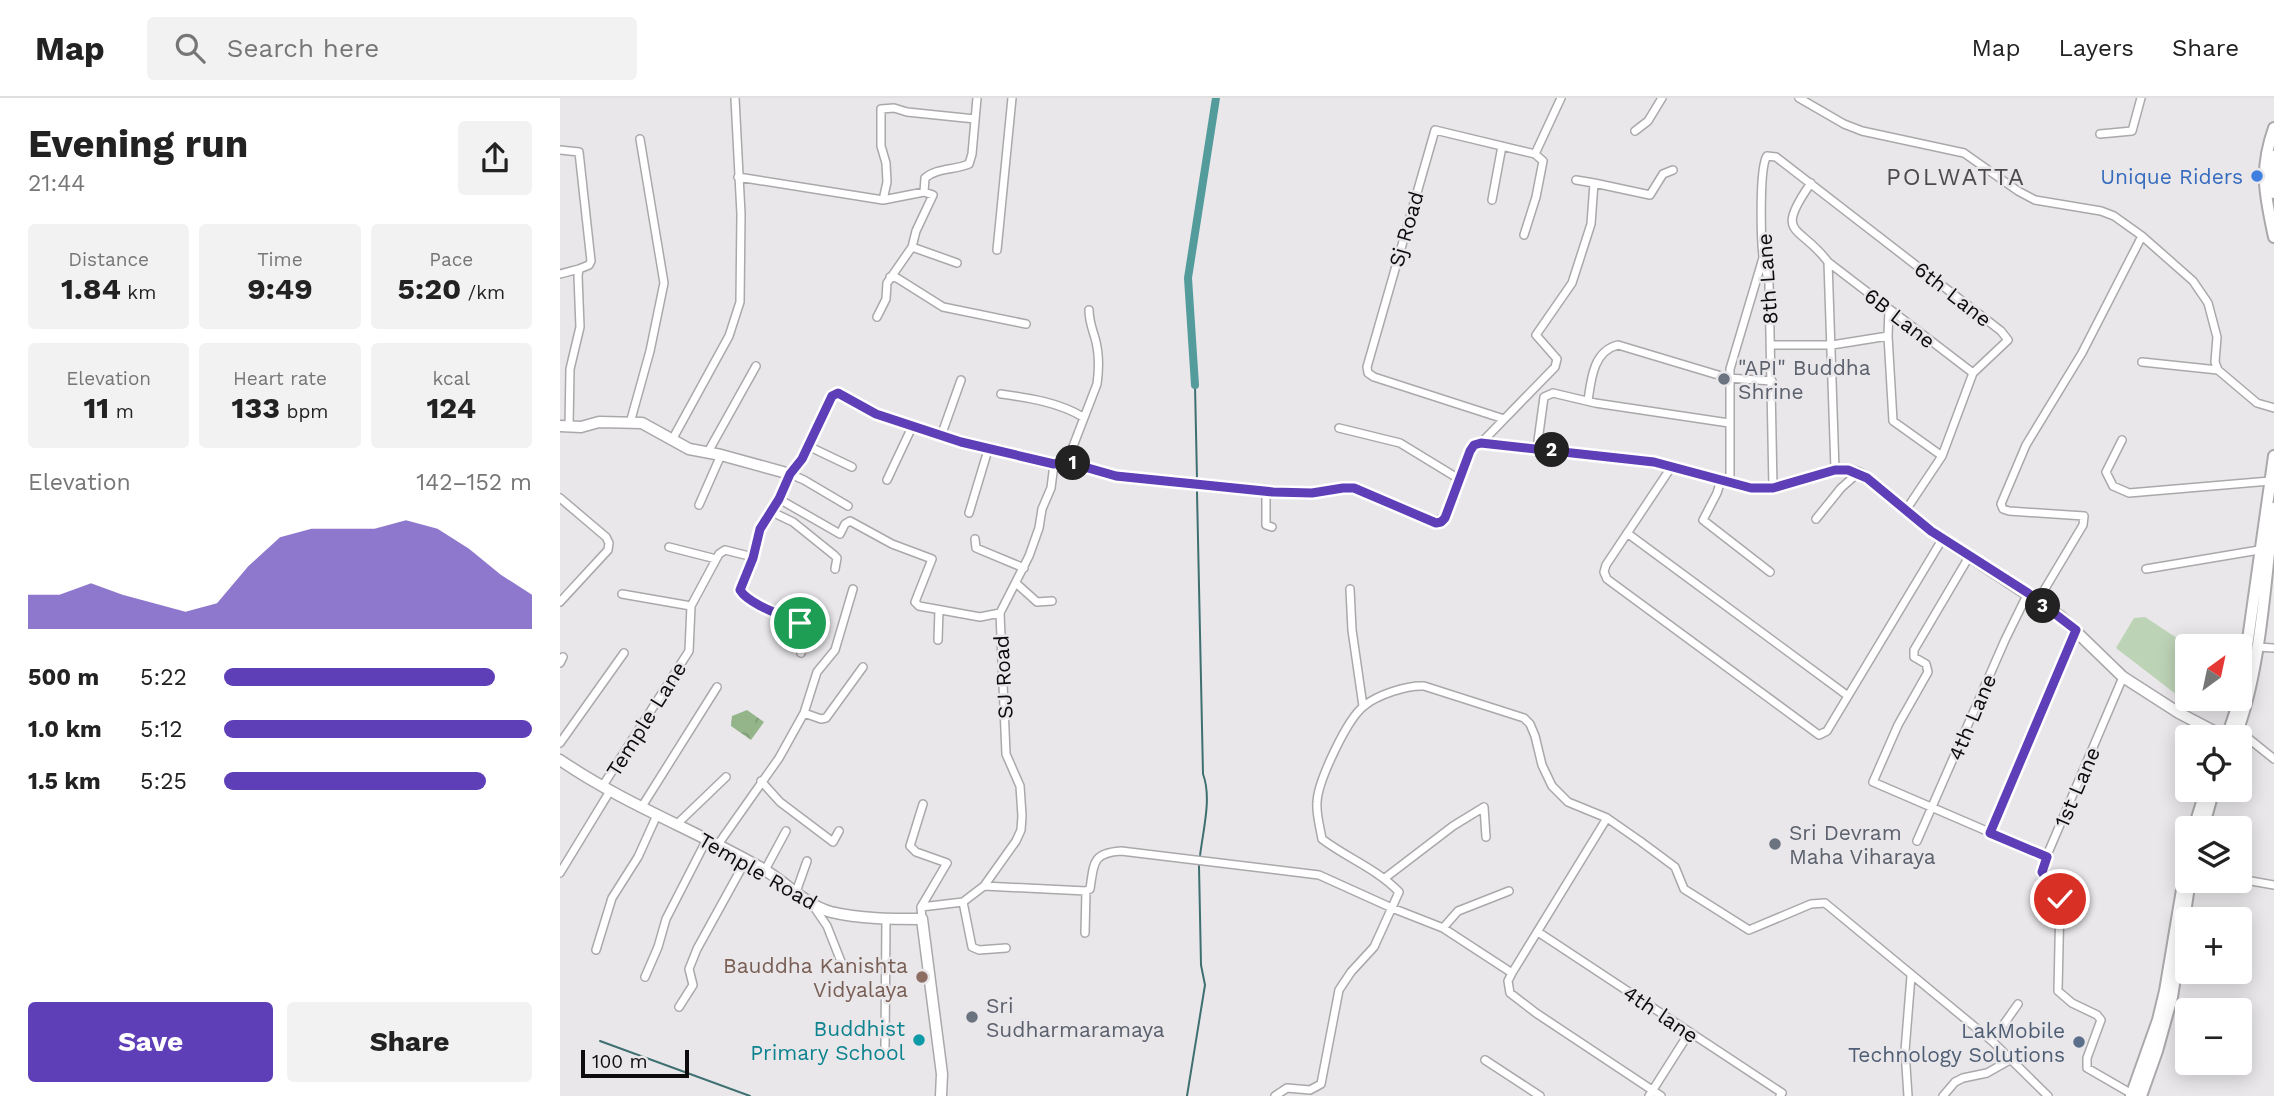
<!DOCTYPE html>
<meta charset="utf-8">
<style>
:root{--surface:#fff;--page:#f2f2f2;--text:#222;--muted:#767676;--line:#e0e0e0;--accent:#5f3fb8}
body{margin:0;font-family:"Work Sans",sans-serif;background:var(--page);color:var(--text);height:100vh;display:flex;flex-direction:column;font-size:26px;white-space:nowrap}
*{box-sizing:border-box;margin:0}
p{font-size:23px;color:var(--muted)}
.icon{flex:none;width:38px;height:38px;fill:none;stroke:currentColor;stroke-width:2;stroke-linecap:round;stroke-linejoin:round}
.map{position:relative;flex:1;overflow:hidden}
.panel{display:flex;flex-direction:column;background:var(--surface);width:560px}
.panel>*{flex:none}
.needle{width:46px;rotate:33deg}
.controls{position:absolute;left:1615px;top:536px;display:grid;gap:14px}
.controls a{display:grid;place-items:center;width:77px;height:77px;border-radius:7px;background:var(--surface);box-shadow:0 4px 18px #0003;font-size:35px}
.scale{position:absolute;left:21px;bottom:18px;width:108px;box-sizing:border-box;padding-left:7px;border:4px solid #0d0c0d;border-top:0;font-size:19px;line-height:24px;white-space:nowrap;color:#0d0c0d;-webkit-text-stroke:5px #e9e7ea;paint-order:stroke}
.pin{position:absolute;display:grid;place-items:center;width:60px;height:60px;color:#fff;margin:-30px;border:4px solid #fff;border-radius:50%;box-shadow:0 2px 7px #0007}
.km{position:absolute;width:35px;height:35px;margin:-18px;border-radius:50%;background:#222;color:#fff;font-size:19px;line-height:35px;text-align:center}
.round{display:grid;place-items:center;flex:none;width:74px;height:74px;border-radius:7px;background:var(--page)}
.summary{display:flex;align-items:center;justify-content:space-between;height:119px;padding:0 28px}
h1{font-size:38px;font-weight:700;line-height:52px}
.figures{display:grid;grid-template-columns:repeat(3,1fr);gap:10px;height:119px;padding:7px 28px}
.figures div{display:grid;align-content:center;border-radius:7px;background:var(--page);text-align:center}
.figures b{font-size:30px;font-weight:700}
.figures small{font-size:19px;font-weight:400}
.figures p{font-size:19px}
.chart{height:196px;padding:14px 28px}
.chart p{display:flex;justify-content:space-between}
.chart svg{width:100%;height:126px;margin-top:7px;fill:var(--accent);opacity:.7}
.cta{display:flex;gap:14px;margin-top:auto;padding:14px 28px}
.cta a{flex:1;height:80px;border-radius:7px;background:var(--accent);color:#fff;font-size:28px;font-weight:700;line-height:80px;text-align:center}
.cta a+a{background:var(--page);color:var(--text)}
ul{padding:0 28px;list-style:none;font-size:23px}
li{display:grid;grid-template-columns:112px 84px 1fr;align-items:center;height:52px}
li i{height:18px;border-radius:9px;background:var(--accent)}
header{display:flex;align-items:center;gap:42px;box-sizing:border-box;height:98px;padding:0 35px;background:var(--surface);border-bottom:2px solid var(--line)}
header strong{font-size:33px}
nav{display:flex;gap:38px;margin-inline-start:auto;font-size:24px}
.search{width:490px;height:63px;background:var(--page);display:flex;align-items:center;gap:18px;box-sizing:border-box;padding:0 24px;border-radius:7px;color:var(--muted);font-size:26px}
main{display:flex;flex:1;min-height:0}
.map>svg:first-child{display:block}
</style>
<header>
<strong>Map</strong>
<div class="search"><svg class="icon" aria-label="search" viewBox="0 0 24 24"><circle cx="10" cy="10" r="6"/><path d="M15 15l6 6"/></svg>Search here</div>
<nav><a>Map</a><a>Layers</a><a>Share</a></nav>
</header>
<main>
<section class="panel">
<div class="summary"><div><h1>Evening run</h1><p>21:44</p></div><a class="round"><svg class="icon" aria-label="share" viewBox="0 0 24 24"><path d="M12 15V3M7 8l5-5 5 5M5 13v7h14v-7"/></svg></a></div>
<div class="figures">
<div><p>Distance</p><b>1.84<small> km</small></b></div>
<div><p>Time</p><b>9:49</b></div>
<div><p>Pace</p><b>5:20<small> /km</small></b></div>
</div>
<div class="figures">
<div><p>Elevation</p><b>11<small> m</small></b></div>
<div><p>Heart rate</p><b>133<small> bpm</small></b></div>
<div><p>kcal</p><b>124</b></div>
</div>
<div class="chart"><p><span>Elevation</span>142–152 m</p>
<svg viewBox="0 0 160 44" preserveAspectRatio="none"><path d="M0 44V32L10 32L20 28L30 32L40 35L50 38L60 35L70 22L80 12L90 9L100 9L110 9L120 6L130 9L140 16L150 25L160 32V44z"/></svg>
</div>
<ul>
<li><b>500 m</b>5:22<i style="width:88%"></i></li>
<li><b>1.0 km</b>5:12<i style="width:100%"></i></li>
<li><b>1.5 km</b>5:25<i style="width:85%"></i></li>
</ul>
<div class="cta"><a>Save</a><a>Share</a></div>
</section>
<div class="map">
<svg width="1714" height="998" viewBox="0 0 1714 998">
<defs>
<pattern id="forest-crowns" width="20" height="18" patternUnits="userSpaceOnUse" patternTransform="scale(1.75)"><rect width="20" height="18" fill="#94b58a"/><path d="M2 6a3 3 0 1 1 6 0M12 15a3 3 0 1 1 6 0" fill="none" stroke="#7e9a76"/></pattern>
</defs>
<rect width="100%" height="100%" fill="#e9e7ea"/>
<path fill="url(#forest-crowns)" d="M187,612l17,12 -13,18 -20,-14 1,-10z"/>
<path fill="#bdd3b6" d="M1585,519l44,29 -2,26 -10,23 -61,-47 18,-30z"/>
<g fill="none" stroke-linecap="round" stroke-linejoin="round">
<path stroke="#3f7071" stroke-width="2" d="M635,287l2,94
M637,394l6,282c9,24 0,56 -3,82
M40,943l150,55
M627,998l18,-111 -4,-20 -2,-99"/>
<path stroke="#549b9c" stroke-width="8" d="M635,287l-7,-107 28,-180"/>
<defs>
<path id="street" d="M1239,0l45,26 18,7 102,22 54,38 17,9 66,11 13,5 28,20 51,45 15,22 9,34 -2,25 3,8 39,33 17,5
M1075,33l13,-10 14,-23
M1540,36l32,-3 9,-33
M0,52l19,2 12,109 -2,4 -10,4 -1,7 2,51 -10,42 -1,58
M975,56l26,-56
M178,79l145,23 41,-8 1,-14c11,-10 30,-8 44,-14l3,-10 5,-56
M1034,85l56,12 13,-21 10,-4
M1251,85c-38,54 -11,41 17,79l7,208
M364,94l9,3 -17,36 -4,16 45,16
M323,102l4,-18 -1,-19 -5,-17v-37l13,-1 13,4 68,7
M932,102l10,-54
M437,152l15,-152
M1268,164l145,111
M0,176l19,-5
M330,179l7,1 46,29 83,17
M1329,211l-1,27 5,85 49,35
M317,219l9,-18 1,-16 25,-36
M1212,247h60l56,-9
M1582,264l76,8
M441,296c28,4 57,8 82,23
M1028,303c3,-21 5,-50 30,-56l110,33 44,3
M944,321l-130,-42 -6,-4 -1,-6 68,-237 100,24 8,7 -7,36 -12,38
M70,325l20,-72 14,-68 -24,-144
M779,330l61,15 59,36
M381,338l20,-56
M112,342l57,-104 11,-34 1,-88 -6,-116
M1562,342l-16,32 7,14 16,7 141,-12
M921,345l74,-76 2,-8 -21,-24 36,-52 19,-59 3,-41 -18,-3
M248,348l44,21
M977,350l7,-51 9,-4 42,10 134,20
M148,354l48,-86
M507,364l30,-78c2,-14 2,-32 -2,-46 -3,-10 -6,-17 -6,-28
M1112,368l-66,99 -2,7 3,7 212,156 8,-4 116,-193
M327,382l25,-53
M1161,382l-4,13 -14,27 67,52
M1170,385v-114l33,-111
M1213,390l-4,-205c-2,-8 -5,-18 -6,-27 -2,-17 -4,-89 4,-100l9,1 225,174 7,9 -35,33 -31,83 -36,54
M706,393v34l6,2
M0,400l46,39 3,6 -1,7 -48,52
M219,401l61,35 5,-10 5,-3 42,23 40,15 -17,43 4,4 61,11 20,-4
M139,407l22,-50
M212,414l21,10 41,33 3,3 -2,11
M409,415l19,-63
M1256,421l25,-31 17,-15
M1067,435l221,163
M415,441l1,9 48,20
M109,449l47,12
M1410,457l-56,95v7l12,7 2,8 -30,53 -25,57 174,75
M1586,471l113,-19
M457,486l20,18 15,-1
M790,491l2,41 11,76
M62,496l69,12
M1477,504l46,-77 1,-9 -75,-5 -6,-2 -2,-5 25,-59 56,-92 60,-117
M378,542l1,-30
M1696,549l18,1
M241,555l9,-21c-18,-16 -60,-23 -70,-42l13,-33 7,-28 19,-30 11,-25 14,6 44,26
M0,565l3,-6
M1563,579l-81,190v5l18,27 -2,92 14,12 25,12 4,5 -14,38v10l45,26
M244,615l13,-41 18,-22 18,-61
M1678,632l36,29
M0,645l64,-90
M201,683l19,21 53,40 6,-11
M42,689l87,-136 2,-45 28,-52 6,-4 28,7
M81,710l76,-121
M116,727l50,-48
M1430,735l86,-203
M1357,743l88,-201 23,-47
M157,748l62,-88 25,-45 17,6 5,-1 37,-51
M205,772l21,-39
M0,775l50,-82
M825,780l68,-52 31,-19 2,30
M1680,781l34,6
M424,788l32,-45 5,-11 1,-14 -2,-30 -14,-32 -6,-141 29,-57 10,-28 3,-19 9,-21 3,-24
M236,794l11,-31
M403,804l9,45 7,3 27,-2
M252,806l15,22 17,43
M361,809l26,-44 -31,-11 -6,-6 13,-42
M362,821l-1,-12 42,-5 21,-16 102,5 4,-2c4,-26 2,-36 31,-38l198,24 73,33 51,20 69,45 -4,8 2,12 26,20 125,83
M883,830l15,-17 51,-20
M978,834l244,161 -2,3
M525,835l1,-42
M36,852l16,-52 26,-41 19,-42
M952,875l95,-155
M85,879l13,-30 8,-28 40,-78
M119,909l14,-22 -4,-16 8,-20 49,-89
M1432,943l26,-37
M325,951l1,-130
M925,962l55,36
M715,998l12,-8 23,2 11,-6 18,-94 12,-18 23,-25 25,-55c-22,-23 -52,-34 -77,-53 -2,-12 -6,-25 -5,-37 1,-21 30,-83 47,-96 13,-11 43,-21 60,-20l100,32 6,6 5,12 7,29 10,21 16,16 39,16 33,23 35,26 9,22 65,41 62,-26 14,-1 167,138 56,55
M1089,998l40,-63
M1348,998l-3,-45 6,-75
M1383,998l12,-14 8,-4 24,-5 23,-13"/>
<path id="secondary" d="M0,328l21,1 18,-5 43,1 47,26 32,6 69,19 12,-15 30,-63 6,-3 38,21 85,28 93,22 13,-2 49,14 157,16 39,1 31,-5h11l82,35 9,-5 25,-67 4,-6 7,-2 173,19 97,26h22l62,-18h13l10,3 9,5 64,53 129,85 63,61 56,36 46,24
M0,662c64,44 137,71 203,109 23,13 42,36 68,43 29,7 61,7 91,7l20,155 -1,22"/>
<path id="primary" d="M1714,30c-15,42 -9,67 0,109
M1714,58l-3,25 3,12
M1680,598l34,-240
M1667,639l13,-39
M1675,639c26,-64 30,-159 39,-229
M1634,730l12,-39
M1643,730l11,-39
M1571,998l27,-76 7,-29 23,-137
M1581,998l16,-45 15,-54 18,-117"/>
</defs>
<use href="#street" stroke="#aba8ab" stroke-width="10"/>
<use href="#secondary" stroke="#aba8ab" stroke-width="13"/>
<use href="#primary" stroke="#aba8ab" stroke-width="14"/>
<use href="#street" stroke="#fff" stroke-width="7"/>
<use href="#secondary" stroke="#fff" stroke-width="10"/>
<use href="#primary" stroke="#fff" stroke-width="10"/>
</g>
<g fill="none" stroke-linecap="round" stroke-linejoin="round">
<defs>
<path id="route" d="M240,525c-16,-7 -52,-19 -60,-33l13,-32 7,-29 19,-30 11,-25 12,-15 30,-63 6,-3 38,21 85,28 93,22 13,-2 49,14 157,16 39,1 31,-5h11l82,35 5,-1 4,-4 25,-67 4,-6 7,-2 173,19 97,26h22l62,-18h13l19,8 64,53 97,62 48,37 -86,203 57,24 -5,15 18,27"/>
</defs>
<use href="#route" stroke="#fff" stroke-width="14"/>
<use href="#route" stroke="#5f3fb8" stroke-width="9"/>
</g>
<circle fill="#3f7fe0" stroke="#e9e7ea" stroke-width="2.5" cx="1697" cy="78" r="7"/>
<g fill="#6b7280" stroke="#e9e7ea" stroke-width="2.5">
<circle cx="1164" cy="281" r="7"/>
<circle cx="1215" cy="746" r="7"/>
<circle cx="412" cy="919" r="7"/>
</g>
<circle fill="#8d6e63" stroke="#e9e7ea" stroke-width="2.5" cx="362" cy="879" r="7"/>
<circle fill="#0f9aa8" stroke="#e9e7ea" stroke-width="2.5" cx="359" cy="942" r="7"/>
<circle fill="#5c6f8a" stroke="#e9e7ea" stroke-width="2.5" cx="1519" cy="944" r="7"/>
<g text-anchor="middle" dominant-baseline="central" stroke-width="5" stroke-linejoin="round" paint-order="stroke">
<g font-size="21" fill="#366cbe" stroke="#e9e7ea" text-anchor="end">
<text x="1683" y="78">Unique Riders</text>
</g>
<g font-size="21" fill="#0d0c0d" stroke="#e9e7ea">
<text transform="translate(846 131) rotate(-74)">Sj Road</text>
<text transform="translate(1207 181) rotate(-94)">8th Lane</text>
<text transform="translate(1393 196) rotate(38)">6th Lane</text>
<text transform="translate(1340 220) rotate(38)">6B Lane</text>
<text transform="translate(443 579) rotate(-93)">SJ Road</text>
<text transform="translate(1412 619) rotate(-67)">4th Lane</text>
<text transform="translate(86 621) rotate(-58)">Temple Lane</text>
<text transform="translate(1517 689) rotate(-67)">1st Lane</text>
<text transform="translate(198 773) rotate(30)">Temple Road</text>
<text transform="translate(1101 916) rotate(34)">4th lane</text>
</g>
<g font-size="21" fill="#5b616d" stroke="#e9e7ea" text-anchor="start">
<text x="1178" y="269">"API" Buddha<tspan x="1178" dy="24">Shrine</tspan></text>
<text x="1229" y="734">Sri Devram<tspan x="1229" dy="24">Maha Viharaya</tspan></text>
<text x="426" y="907">Sri<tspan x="426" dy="24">Sudharmaramaya</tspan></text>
</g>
<g font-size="21" fill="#785e54" stroke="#e9e7ea" text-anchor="end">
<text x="348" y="867">Bauddha Kanishta<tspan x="348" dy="24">Vidyalaya</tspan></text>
</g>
<g font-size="21" fill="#0d838f" stroke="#e9e7ea" text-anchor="end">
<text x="345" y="930">Buddhist<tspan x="345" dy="24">Primary School</tspan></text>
</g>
<g font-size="21" fill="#4e5e75" stroke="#e9e7ea" text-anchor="end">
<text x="1505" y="932">LakMobile<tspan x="1505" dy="24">Technology Solutions</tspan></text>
</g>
<g font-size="24" letter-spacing="2" fill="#4d4b4e" stroke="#e9e7ea">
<text x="1396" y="79">POLWATTA</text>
</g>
</g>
</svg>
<div class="controls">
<a><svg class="needle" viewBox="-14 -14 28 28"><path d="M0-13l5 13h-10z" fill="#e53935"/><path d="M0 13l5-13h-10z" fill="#767676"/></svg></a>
<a><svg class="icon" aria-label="locate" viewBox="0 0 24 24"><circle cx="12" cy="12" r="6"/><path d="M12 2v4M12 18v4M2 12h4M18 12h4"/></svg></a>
<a><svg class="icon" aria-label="layers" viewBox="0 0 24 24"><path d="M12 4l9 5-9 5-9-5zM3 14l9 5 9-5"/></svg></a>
<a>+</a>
<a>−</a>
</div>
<div class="scale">100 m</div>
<div class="pin" style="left:240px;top:525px;background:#1e9e55"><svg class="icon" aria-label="arrive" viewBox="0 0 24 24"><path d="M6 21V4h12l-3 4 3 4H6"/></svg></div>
<div class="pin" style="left:1500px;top:801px;background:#d93025"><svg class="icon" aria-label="check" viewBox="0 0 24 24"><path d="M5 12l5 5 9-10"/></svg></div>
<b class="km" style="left:513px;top:365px">1</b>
<b class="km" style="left:992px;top:352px">2</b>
<b class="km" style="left:1483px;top:508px">3</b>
</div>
</main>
